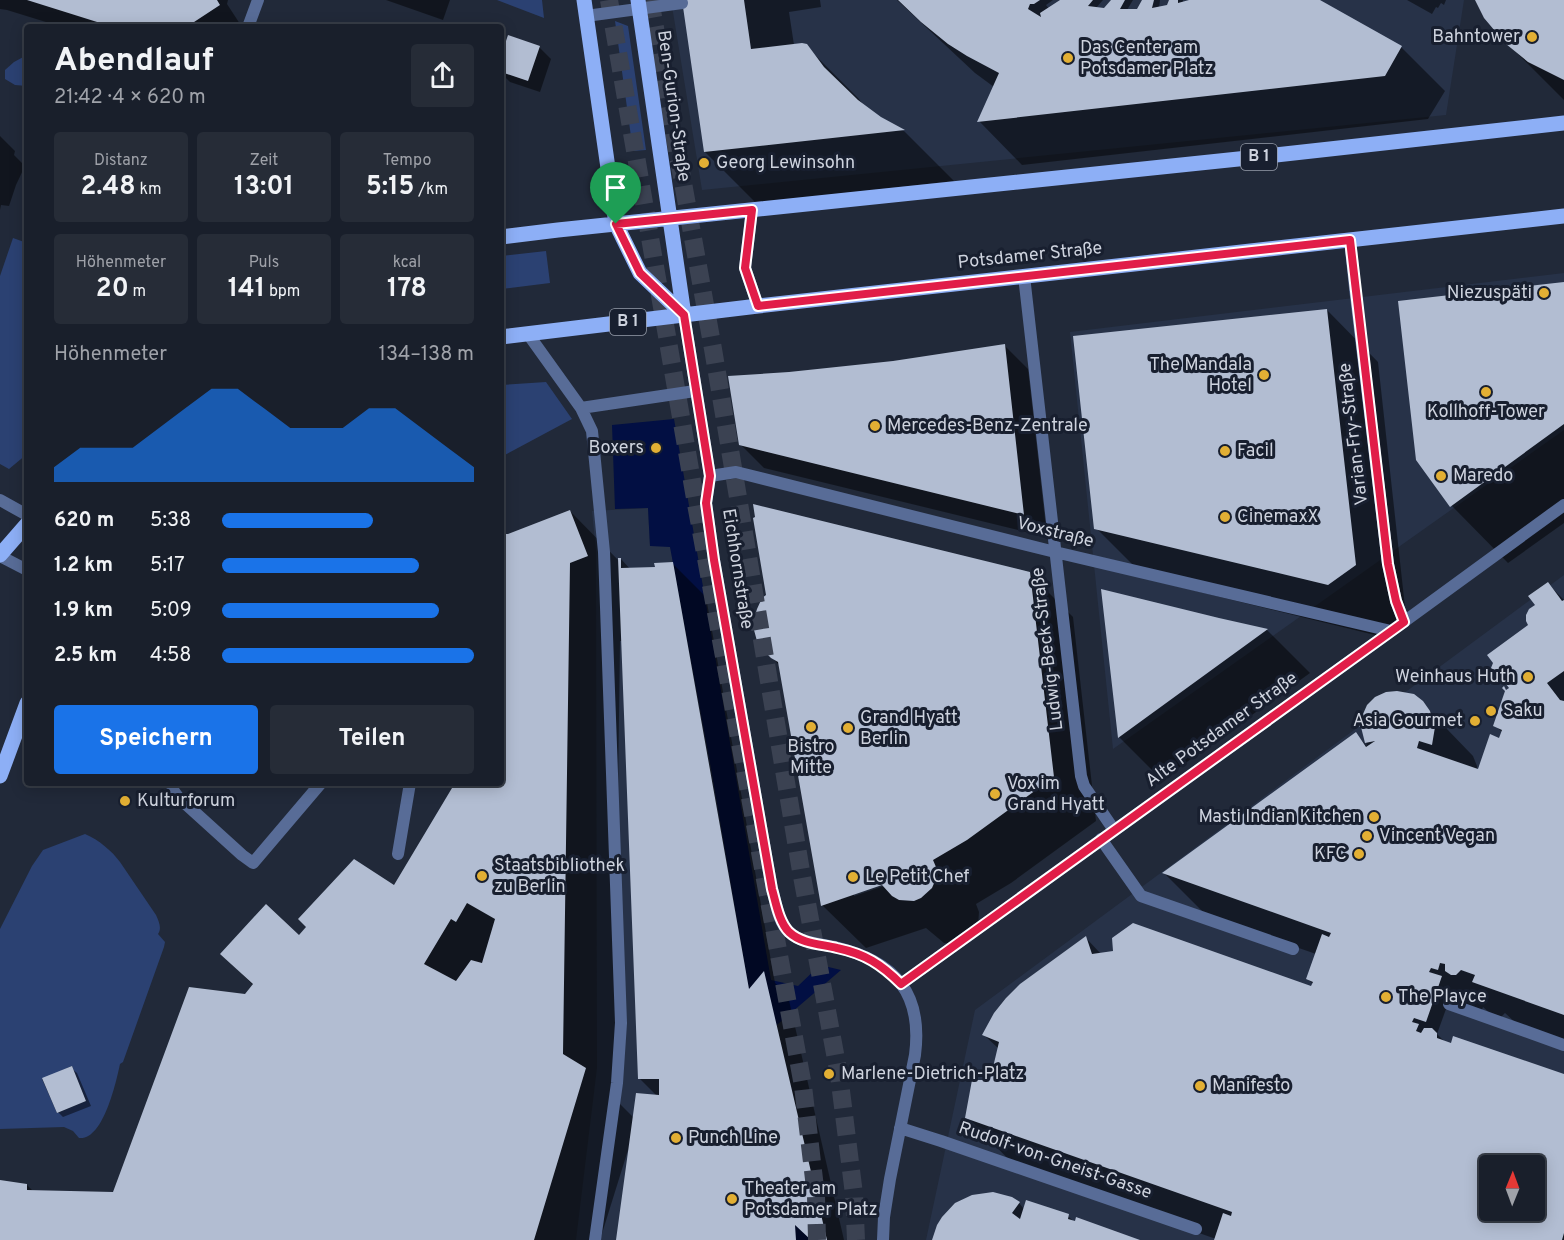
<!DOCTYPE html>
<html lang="de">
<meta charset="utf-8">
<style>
:root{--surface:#191f2b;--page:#262c37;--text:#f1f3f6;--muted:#9fa2a9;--line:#373d47;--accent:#1a73e8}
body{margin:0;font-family:Overpass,sans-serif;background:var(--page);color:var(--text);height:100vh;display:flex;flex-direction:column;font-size:22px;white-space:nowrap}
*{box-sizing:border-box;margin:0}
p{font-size:20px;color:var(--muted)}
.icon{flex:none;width:33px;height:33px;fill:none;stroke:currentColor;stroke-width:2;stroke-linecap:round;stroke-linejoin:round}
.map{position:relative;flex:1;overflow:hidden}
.sheet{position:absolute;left:24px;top:24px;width:480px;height:762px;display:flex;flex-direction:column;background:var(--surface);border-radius:6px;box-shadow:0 3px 15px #0003,0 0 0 2px var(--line)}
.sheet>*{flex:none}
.needle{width:39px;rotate:1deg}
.fabs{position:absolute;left:1479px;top:1155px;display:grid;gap:12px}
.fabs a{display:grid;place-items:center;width:66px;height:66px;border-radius:6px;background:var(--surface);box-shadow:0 3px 15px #0003,0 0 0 2px var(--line);font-size:30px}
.pin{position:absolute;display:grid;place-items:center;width:51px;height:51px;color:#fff;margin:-62px -26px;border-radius:50% 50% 50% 0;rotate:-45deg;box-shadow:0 0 6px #0007}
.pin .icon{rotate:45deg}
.round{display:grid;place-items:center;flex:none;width:63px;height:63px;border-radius:6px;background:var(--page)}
.overview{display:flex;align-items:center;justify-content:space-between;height:102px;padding:0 30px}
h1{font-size:33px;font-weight:700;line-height:45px}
.stats{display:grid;grid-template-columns:repeat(3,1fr);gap:9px;height:102px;padding:6px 30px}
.stats div{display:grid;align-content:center;border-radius:6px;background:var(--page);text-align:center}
.stats b{font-size:26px;font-weight:700}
.stats small{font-size:16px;font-weight:400}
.stats p{font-size:16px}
.chart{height:168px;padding:12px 30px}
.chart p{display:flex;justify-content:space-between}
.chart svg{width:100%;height:108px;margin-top:6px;fill:var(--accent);opacity:.7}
.cta{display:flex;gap:12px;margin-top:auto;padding:12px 30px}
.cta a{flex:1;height:69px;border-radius:6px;background:var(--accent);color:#fff;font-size:24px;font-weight:700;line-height:69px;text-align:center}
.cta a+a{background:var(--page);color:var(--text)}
ul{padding:0 30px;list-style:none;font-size:20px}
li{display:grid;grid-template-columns:96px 72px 1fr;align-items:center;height:45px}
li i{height:15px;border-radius:8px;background:var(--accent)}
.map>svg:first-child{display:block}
</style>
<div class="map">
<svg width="1564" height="1240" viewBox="0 0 1564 1240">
<rect width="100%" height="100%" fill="#212939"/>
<path fill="#273248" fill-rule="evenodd" d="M671,0h793l-18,115 -744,75z
M1564,273v157l-451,319 -43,-417z
M648,508l2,38h20l41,222 81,472h-216l21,-172 -1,-517 -4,-40z
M1564,575v658l-2,7h-636l49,-230zM1490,1166h44v44h-44z"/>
<path fill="#2b4172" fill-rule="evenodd" d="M497,0h45l2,18z
M615,21l13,5 18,124 -13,1z
M27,55v31l-12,-1 -10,-6v-9l9,-8z
M13,238l14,5v211l-18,15 -9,-5v-188z
M546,251l4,32 -49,6v-33z
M546,382l26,37 -71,38v-72z
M85,834c14,6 27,17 35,28l36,53c3,7 6,13 2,19l7,8 -1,5 -41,115 -3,2c-4,19 -17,77 -41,74l-6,-7 -9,-4 -64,2v-200l32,-63 11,-16zM72,1066l14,35 -29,12 -15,-34z"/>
<path fill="#020f43" d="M674,419l97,561 27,6 22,-21 21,5 -77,66 51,204h-23l-81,-472 -41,-221 -20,-1 -2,-38 -33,1 -3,-84z"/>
<path fill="#0007" fill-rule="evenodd" d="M0,0h228l-1,4 15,23h-180l-55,-17 -7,-1z
M386,0h64l-7,20z
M684,0h136l1,7 -32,5 5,33 12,1 52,52 8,10 14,10 24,13 50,50 -198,22 -51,-51z
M897,0h156l-7,5 3,4 14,-9h40l-7,8 8,1 9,-9h20l-6,10h11l6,-10h16l-1,8 10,-2 2,-6h12v2l8,-2h126l84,47 44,44 -17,28 -406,46 -43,-44 15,-34 -19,-14z
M1407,0h39l-2,5 -3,-2 -3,5 -2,-1 -4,7z
M1476,0h88v100l-57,-57z
M539,47l12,12 -11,33 -30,-10 -9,-9v-12z
M0,136l15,15 -1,4 11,11 -9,19 -7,21 -8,-1 -1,5z
M1564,284v239l-56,40 -56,-57 -35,-47z
M1327,310l51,52 28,254 -27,20 -232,-57 -51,-51z
M1005,346l23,23 19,168 -283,-69 -24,-24 171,-84z
M570,511l50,51 1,-3 10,11 25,-1 17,-5 33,33 69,386 13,13 56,244h-227l12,-90h-1l-28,90h-600v-59l27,4 7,7 80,2 132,-199 8,-9 -32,-32 77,-17 96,-50 62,-104h44v-248h7zM620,641h3l17,438 18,18 -24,21 -20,-20z
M1029,573l44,44 23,204 -85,62 -35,21 3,8 -1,14 -20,18 -14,-1 -18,-15 -60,20 -44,-43 -42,-239 -16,-17zM889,881l1,3 -36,12v-3z
M1548,584l16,16v442l-46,-17 -13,-12 -5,5h-5l-12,-11 -2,6 -25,-9 -6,-6 -13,36 9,9 118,33v164h-349l1,-1 -198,-70 -51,-52 24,-35 8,-33 -15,-14 102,-97 15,16 211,34 2,-3 -6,-6 8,-25 -109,-38 -43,-43 191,-139 12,12 -4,-17 55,-30 55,57 4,10v8l23,-34 3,-7 -8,-8 16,-37 -19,-20 38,-43 7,-20zM1490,1166h44v44h-44z
M1103,591l164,39 43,43 -148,107 -43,-43z
M71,1068l6,5 14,33 -28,11 -5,-5z
M1019,1203l5,6 44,7 8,8 61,16h-203z"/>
<path fill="#b2bdd2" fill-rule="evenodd" d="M27,0h190l3,5 -29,19 -1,3h-77z
M682,0h62l7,49 51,-6 5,1 17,23 34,33 23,17 24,13 -201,22z
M898,0h142l-6,4h-4l-2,5 13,8 -1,-4 20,-13h33l-5,6 16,2 7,-8h14l-5,9h17l5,-9h12l-2,8 15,-3 2,-5h9v3l11,-3h131l82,46 -17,30 -408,46 22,-49 -32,-17 -19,-12 -27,-22z
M1475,0h89v80l-36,-18 -22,-18 -22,-26z
M508,35l32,11 -12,35 -27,-9v-16z
M1564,282v142l-114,83 -34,-47 -18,-159z
M1327,309l29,256 -28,20 -234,-56 -21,-193z
M1005,344l19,171 -285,-70 -11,-69 61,-4 104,-11z
M753,504l277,68 24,205 -87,63 -34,20 3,7 -1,14 -3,7 -11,10 -7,3 -15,-1 -7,-4 -10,-11 -61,21 -43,-244 -7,-4 -8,-8 -6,-9 -3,-11v-11l3,-10 5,-11 4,-3 -13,-77 2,-1z
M570,510l18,46 -18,7 -7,491 23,14 -52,172h-534v-60l27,4v6l86,2 76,-205 56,7 8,-10 -33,-30 46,-50 33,31 7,-8 -8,-8 56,-60 40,26 61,-102h46v-249h7zM467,903l28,16 -13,44 -11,-3 -15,21 -32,-17 27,-45 5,3z
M618,558h3v10l34,-1 -1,-4 19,-1 76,427 15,-18 63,269h-16l-16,-15 1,15h-180l20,-147 23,2v-16h-21z
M1548,582l14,19 2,-1v71l-17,12 13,17 4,1v314l-92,-33 3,-7 -14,-5 -5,5h-5l-6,-4v-7l-5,-1 -2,7 -7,-2 -2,4 13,4 -16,46 -12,-4 -2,4 7,2 -3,7 5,2 3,-5h8l5,5v5l14,5 2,-7 111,38v159l-2,7h-348l9,-27 8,3 1,-4 -267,-94 7,-38h18l9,-38 -17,-7 12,-22 12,-15 14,-14 66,-48 6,18 21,-3 -1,-13 21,-15 178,63 2,-4 -7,-3 16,-45 7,3 2,-4 -169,-60 194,-141 10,15 9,-6 -10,2 -4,-16h-2l1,-6 7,-16 8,-8 11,-5 11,-1 17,3 9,7 7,10 5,16 -3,18 -13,-4 -2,7 61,21 12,-35 9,4 3,-8 -9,-4 12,-35 -3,-3 2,-2 2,4 3,-2 -13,-17 -5,-3 2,-5 -6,-8 41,-30 -2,-4v-6l3,-6 6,-4 -7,-9zM1490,1166h44v44h-44z
M1101,589l118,29 49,11 -150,109z
M72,1066l14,35 -29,12 -15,-35z
M993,1192l19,5 8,5 -8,11 8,6 6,-19 43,14 -1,5 7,2 1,-4 64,23h-208l5,-15 5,-8 13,-14 17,-8z"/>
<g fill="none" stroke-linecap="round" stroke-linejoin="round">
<path stroke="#3b4252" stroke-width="18" stroke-dasharray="18 9" stroke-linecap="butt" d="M609,0l87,504 107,582 13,110 1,44
M650,0l63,349 88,522 38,204 15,119 2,46"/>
<path stroke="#586c97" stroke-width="12" d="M586,16l96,-13
M248,27l10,-27
M752,209l-7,59 13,38
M1350,240l5,48
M528,334l53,74 11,23 12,121 17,471 -4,60 -22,157
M581,408l114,-17
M172,783l1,7 5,7 64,58 11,8 68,-80
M398,854l12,-71
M1449,1004l115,41"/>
<path stroke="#586c97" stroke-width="12" d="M1024,276l57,500 3,10 30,44
M1355,288l33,276 8,37 8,21
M684,315l26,161 -4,27 8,57 58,329c4,13 6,32 16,42 12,12 32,13 47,16 60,14 88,46 80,108l-25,124 -6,38 -1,23
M710,476l26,-4 319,80 336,79
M0,500l27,15
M0,556l27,14
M1101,839l40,57 152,53
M901,984l478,-344 185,-135
M900,1128l41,13 255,88"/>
<path stroke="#8daff6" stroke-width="15" d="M584,0l32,224 24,49 44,42
M638,0l46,315
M501,237l57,-7 709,-74 297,-33
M501,337l257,-31 806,-90
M0,555l27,-31
M0,776l27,-73"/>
</g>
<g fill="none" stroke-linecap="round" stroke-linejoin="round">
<defs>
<path id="route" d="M752,210l-7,58 13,38 592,-66 38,324 8,37 8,21 -503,362c-20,-20 -36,-30 -64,-36 -16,-4 -35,-4 -48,-16 -10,-10 -13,-29 -17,-43l-58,-329 -8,-57 4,-27 -26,-161 -44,-42 -24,-49z"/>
</defs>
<use href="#route" stroke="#fff" stroke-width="12"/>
<use href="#route" stroke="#e11d48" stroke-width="8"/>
</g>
<g fill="#e2af34" stroke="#181f2f" stroke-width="2">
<circle cx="1532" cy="37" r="6"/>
<circle cx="1068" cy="58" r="6"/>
<circle cx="704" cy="163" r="6"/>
<circle cx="1544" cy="293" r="6"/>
<circle cx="1264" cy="375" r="6"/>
<circle cx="1486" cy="392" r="6"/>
<circle cx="875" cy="426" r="6"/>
<circle cx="656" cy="448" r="6"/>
<circle cx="1225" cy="451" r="6"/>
<circle cx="1441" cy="476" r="6"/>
<circle cx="1225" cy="517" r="6"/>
<circle cx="1528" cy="677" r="6"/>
<circle cx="1491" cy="711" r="6"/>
<circle cx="1475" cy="721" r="6"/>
<circle cx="811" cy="727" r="6"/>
<circle cx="848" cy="728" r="6"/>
<circle cx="995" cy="794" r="6"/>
<circle cx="125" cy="801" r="6"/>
<circle cx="1374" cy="817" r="6"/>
<circle cx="1367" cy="836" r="6"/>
<circle cx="1359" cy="854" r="6"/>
<circle cx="482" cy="876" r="6"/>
<circle cx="853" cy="877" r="6"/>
<circle cx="1386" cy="997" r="6"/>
<circle cx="829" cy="1074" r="6"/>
<circle cx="1200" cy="1086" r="6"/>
<circle cx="676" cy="1138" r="6"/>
<circle cx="732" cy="1199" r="6"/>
</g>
<g text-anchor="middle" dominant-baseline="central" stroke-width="6" stroke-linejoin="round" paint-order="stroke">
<g fill="#181f2f" stroke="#979daa" stroke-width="1.5">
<rect x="1241" y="144" width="36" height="26" rx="4.5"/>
<rect x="610" y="309" width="36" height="26" rx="4.5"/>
</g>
<g font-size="16" font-weight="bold" fill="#ced3de">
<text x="1259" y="157">B 1</text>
<text x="628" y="322">B 1</text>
</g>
<g font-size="18" fill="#ced3de" stroke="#181f2f" text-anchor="start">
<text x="1520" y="37" text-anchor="end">Bahntower</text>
<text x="1080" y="48">Das Center am<tspan x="1080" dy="21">Potsdamer Platz</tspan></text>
<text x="716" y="163">Georg Lewinsohn</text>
<text x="1532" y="293" text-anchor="end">Niezuspäti</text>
<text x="1252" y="365" text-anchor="end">The Mandala<tspan x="1252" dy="21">Hotel</tspan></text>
<text x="1486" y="412" text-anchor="middle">Kollhoff-Tower</text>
<text x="887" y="426">Mercedes-Benz-Zentrale</text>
<text x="644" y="448" text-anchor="end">Boxers</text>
<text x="1237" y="451">Facil</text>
<text x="1453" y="476">Maredo</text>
<text x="1237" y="517">CinemaxX</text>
<text x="1516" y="677" text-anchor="end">Weinhaus Huth</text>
<text x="1503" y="711">Saku</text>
<text x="860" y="718">Grand Hyatt<tspan x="860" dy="21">Berlin</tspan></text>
<text x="1463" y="721" text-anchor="end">Asia Gourmet</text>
<text x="811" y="747" text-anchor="middle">Bistro<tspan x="811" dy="21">Mitte</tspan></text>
<text x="1007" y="784">Vox im<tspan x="1007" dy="21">Grand Hyatt</tspan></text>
<text x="137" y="801">Kulturforum</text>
<text x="1362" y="817" text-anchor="end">Masti Indian Kitchen</text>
<text x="1379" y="836">Vincent Vegan</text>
<text x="1347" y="854" text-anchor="end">KFC</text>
<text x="494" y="866">Staatsbibliothek<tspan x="494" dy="21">zu Berlin</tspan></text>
<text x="865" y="877">Le Petit Chef</text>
<text x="1398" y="997">The Playce</text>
<text x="841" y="1074">Marlene-Dietrich-Platz</text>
<text x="1212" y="1086">Manifesto</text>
<text x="688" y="1138">Punch Line</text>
<text x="744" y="1189">Theater am<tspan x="744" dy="21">Potsdamer Platz</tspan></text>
</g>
<g font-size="18" fill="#ced3de" stroke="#181f2f">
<text transform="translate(673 106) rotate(82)">Ben-Gurion-Straße</text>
<text transform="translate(1030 256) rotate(-6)">Potsdamer Straße</text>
<text transform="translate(1354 434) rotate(-97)">Varian-Fry-Straße</text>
<text transform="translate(1055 533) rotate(14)">Voxstraße</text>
<text transform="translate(737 569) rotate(81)">Eichhornstraße</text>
<text transform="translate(1048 649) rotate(-97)">Ludwig-Beck-Straße</text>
<text transform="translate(1222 730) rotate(-36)">Alte Potsdamer Straße</text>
<text transform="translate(1055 1161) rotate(19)">Rudolf-von-Gneist-Gasse</text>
</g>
</g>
</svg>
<div class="fabs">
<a><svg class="needle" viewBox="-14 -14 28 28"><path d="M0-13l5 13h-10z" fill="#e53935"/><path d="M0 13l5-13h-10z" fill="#9fa2a9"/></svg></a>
</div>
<div class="pin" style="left:616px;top:224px;background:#1e9e55"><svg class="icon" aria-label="arrive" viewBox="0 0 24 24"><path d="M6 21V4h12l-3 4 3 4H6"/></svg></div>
<section class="sheet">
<div class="overview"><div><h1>Abendlauf</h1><p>21:42 · 4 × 620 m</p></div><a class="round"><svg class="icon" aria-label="share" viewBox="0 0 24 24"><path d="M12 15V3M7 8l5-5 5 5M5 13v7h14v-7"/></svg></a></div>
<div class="stats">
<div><p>Distanz</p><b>2.48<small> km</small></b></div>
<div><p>Zeit</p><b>13:01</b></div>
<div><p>Tempo</p><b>5:15<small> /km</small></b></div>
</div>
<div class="stats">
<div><p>Höhenmeter</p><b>20<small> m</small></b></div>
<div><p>Puls</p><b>141<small> bpm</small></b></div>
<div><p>kcal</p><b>178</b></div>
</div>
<div class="chart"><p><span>Höhenmeter</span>134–138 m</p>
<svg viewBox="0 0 160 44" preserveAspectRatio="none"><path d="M0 44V38L10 30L20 30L30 30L40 22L50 14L60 6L70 6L80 14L90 22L100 22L110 22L120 14L130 14L140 22L150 30L160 38V44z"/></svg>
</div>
<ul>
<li><b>620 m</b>5:38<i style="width:60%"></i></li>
<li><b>1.2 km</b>5:17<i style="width:78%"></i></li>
<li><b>1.9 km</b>5:09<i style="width:86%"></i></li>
<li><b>2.5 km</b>4:58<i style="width:100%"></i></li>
</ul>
<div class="cta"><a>Speichern</a><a>Teilen</a></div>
</section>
</div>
